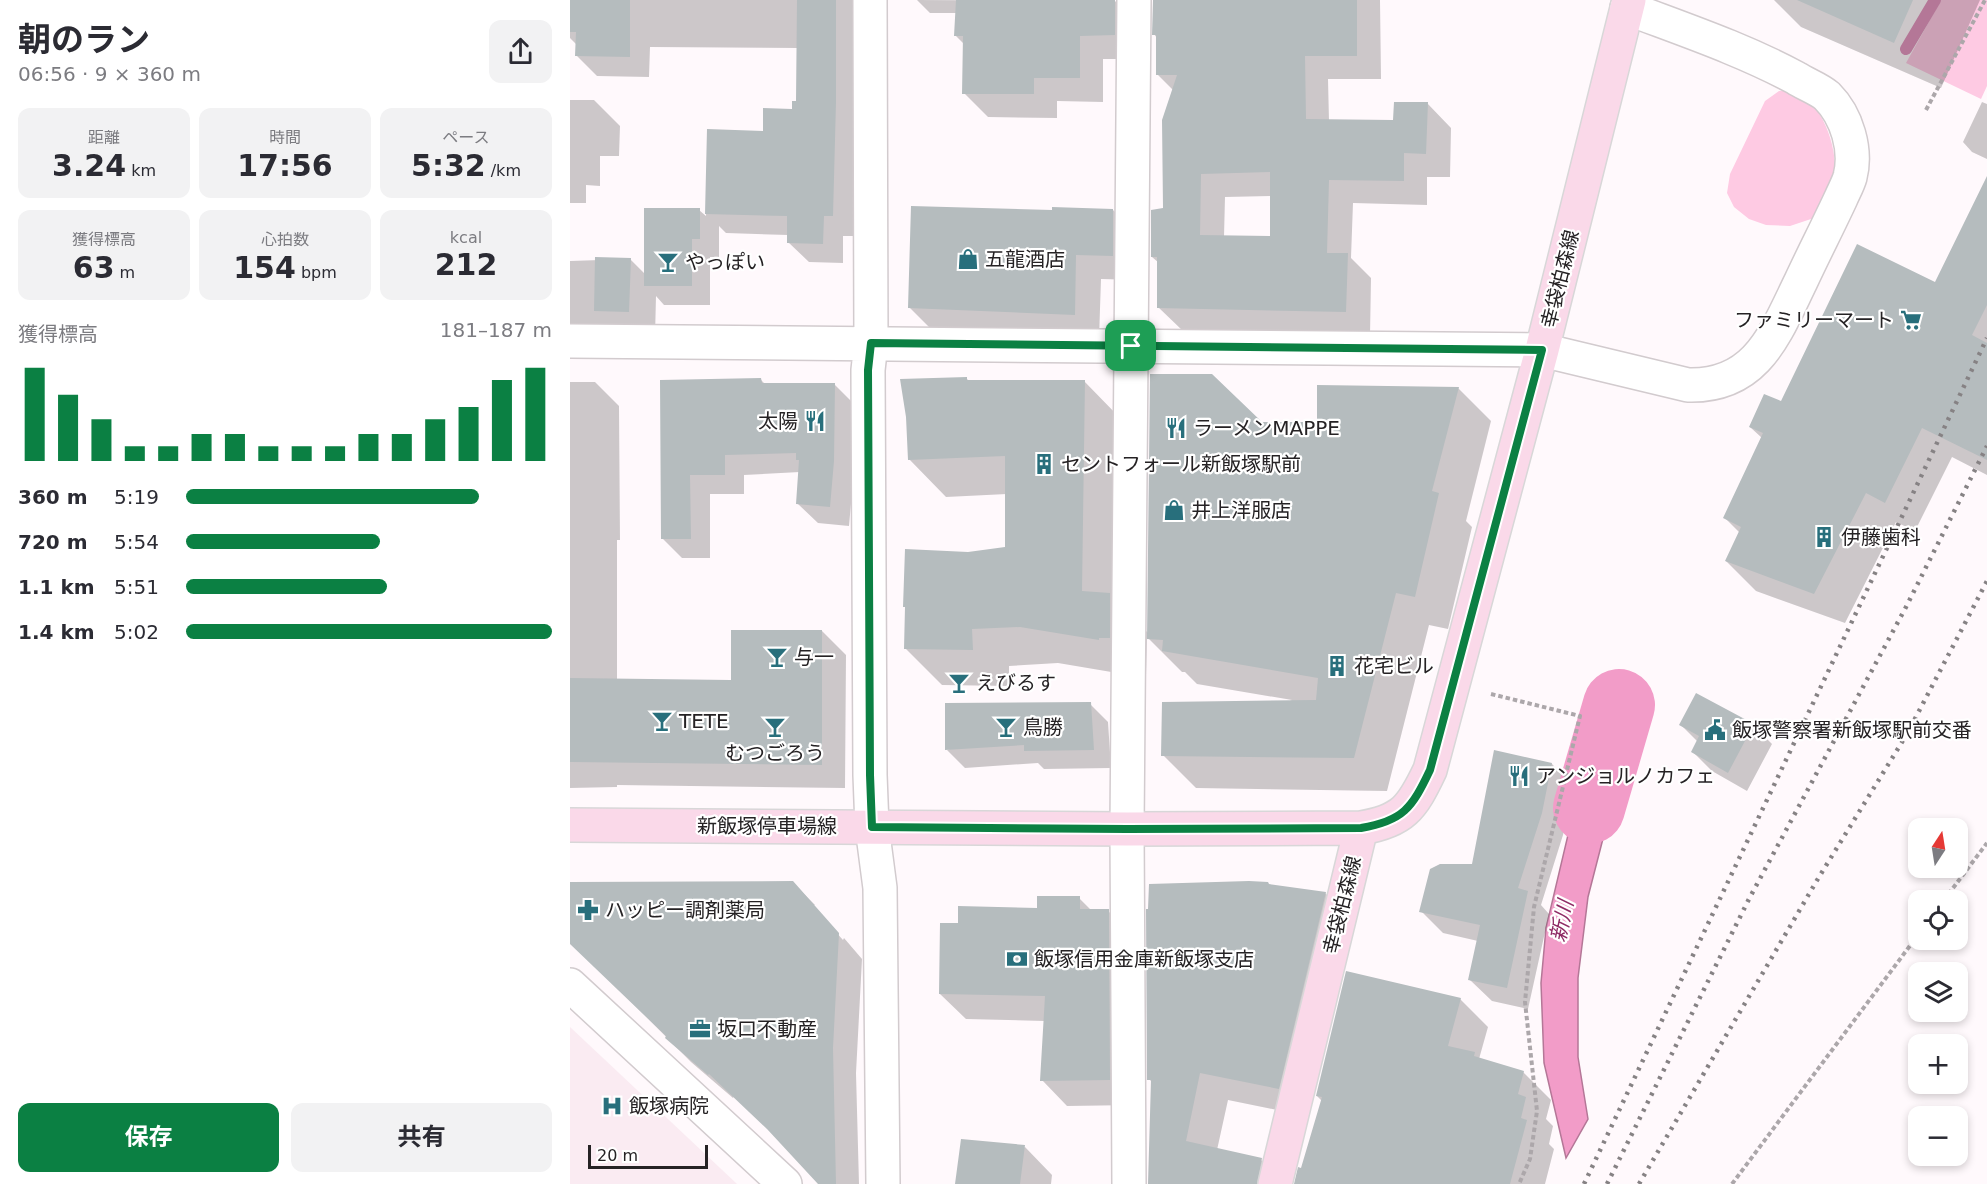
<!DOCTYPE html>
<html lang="ja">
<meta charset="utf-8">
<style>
:root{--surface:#fff;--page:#f2f2f3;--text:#2b2b33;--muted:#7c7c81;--accent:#0b8043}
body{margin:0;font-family:"DejaVu Sans","Noto Sans JP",sans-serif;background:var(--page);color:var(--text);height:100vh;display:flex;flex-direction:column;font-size:22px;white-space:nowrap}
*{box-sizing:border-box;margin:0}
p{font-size:20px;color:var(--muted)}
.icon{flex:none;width:33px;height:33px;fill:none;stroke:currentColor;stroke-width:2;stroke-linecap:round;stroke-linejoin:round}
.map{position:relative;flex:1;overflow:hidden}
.panel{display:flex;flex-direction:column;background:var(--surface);width:570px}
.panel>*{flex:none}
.needle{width:39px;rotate:12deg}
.tools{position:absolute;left:1338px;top:818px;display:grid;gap:12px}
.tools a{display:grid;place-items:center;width:60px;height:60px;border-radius:12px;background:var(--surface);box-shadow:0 3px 9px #0003;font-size:30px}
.scale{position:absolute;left:18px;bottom:15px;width:120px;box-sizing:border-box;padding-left:6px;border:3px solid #252224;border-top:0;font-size:16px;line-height:21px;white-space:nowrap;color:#252224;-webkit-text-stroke:4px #fff;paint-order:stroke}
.pin{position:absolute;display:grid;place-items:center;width:51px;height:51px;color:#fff;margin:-26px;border-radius:12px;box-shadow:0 3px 9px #0006}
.round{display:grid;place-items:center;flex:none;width:63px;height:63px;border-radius:12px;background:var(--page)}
.summary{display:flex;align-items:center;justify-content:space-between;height:102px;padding:0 18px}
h1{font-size:33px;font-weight:700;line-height:45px}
.stats{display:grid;grid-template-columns:repeat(3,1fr);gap:9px;height:102px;padding:6px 18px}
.stats div{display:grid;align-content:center;border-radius:12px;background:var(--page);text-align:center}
.stats b{font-size:30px;font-weight:700}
.stats small{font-size:16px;font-weight:400}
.stats p{font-size:16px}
.chart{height:168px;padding:12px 18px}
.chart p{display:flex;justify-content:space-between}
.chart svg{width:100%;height:108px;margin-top:6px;stroke:var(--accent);stroke-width:6}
.primary-button{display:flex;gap:12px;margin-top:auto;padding:12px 18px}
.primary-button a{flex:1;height:69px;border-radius:12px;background:var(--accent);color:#fff;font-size:24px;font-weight:700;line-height:69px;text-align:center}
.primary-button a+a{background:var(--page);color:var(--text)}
ul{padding:0 18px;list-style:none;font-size:20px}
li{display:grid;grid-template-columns:96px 72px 1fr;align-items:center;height:45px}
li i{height:15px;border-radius:8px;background:var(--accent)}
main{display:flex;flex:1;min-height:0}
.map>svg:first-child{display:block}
</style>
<main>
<section class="panel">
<div class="summary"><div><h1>朝のラン</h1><p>06:56 · 9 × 360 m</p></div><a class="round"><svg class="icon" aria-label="share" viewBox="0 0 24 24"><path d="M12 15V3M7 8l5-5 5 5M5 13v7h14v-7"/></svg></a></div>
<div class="stats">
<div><p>距離</p><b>3.24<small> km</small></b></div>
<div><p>時間</p><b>17:56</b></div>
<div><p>ペース</p><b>5:32<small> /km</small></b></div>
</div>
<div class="stats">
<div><p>獲得標高</p><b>63<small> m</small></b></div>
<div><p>心拍数</p><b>154<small> bpm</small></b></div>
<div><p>kcal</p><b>212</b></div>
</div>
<div class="chart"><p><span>獲得標高</span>181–187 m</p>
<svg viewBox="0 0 160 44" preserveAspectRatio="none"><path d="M5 44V6M15 44V17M25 44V27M35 44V38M45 44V38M55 44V33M65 44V33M75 44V38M85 44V38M95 44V38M105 44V33M115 44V33M125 44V27M135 44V22M145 44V11M155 44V6"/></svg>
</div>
<ul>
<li><b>360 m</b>5:19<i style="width:80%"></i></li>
<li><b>720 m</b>5:54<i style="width:53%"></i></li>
<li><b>1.1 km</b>5:51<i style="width:55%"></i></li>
<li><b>1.4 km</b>5:02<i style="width:100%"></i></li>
</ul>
<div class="primary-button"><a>保存</a><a>共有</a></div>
</section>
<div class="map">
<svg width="1417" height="1184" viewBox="0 0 1417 1184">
<rect width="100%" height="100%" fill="#fff9fc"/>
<path fill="#faebf2" d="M0,1027l167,157h-167z"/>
<path fill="#fecae3" d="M1371,0h46v86l-6,13 -75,-36z
M1219,90c31,7 47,52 46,80 -1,13 -16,36 -21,48l-24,8 -24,-1 -17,-6 -15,-12 -7,-14 3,-19 35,-73 14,-10z"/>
<path fill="#f29cc8" stroke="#b47797" stroke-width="1.5" d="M1028,708l36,10 -46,179 -10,81v79l10,62 -22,39 -22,-95 -3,-80 5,-55z"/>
<path fill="#0003" fill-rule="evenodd" d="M0,0h283l2,3 1,120 -3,113h-10v27l-34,-1 -21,-20v-7l-62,-2 -7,-7v31h-9v48h-46l-8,-9 -1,41 -85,-10v-66l60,-2 15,15 54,-64 7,6 2,-86 56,2 29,-21 4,-8 1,-55 -148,-1 -1,30 -52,-1 -20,-20v-11l-7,-7z
M347,0l198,1 24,24 -1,34h-35v43l-46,-1v17l-69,-1 -24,-24v-49l-9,-9 2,-22h-27z
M587,0h223l1,79h-53l1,42 66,1 32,-19 24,25 -1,49h-23v28l-74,-2 -2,55 20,20 -1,58 -187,-5 -25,-24 1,-44 -7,-6 13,-47 8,-120 -16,-16v-36l-3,-4zM701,196l1,41h-48l1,-40z
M1204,0h206l-39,88 -140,-61z
M0,100h24l26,26 -1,30h-19v30l-14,-1v18h-16z
M1412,102l5,2v55l-15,-7 -9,-10z
M1417,180v295l-35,-18 -37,74 -19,-9 -51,101 -89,-32 -30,-30 14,-28 -15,-15 37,-80 -12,-11 186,-143z
M543,210l25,25 -1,45 -36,-1 -2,60 -164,-6 -25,-25 144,-97z
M397,379l2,2h115l37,38 -2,184 30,31 112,-210h57l140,-36 33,33 -25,100 6,6 -24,102 -19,-4 -42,166 -191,-3 -33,-33 129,-55 -95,-16 -12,-12h-3l-35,-35 -1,38 -10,-1 -1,2 -77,-13 -49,3v20l-67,-1 -37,-37 63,-94 39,-6v-54l-61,3 -37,-38z
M191,380l4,4h69l20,20 -1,77 -4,45 -31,-3 -20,-19 2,-32 -56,3v19h-34v64h-28l-20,-20 -1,-156z
M0,382h25l24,24 1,134h-3v140l116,2 89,-51 24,24 -1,133 -228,-3v2l-47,1z
M520,704l18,18 3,46 -67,1 -6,-6 -73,5 -18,-18z
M1111,725h72l19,19 -25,47 -35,-20 -19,-19 5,-10z
M925,752l57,12 21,22 -10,49 -22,70 8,9 -21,95 -36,-8 -22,-21 8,-39 -35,-8 -22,-22 52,-45z
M223,883l22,22h-3l31,35 1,-2 18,21 -6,114 3,111h-39l-42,-46 -44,-42 -1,2 -42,-36 -121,-122v-56z
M700,886l55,7 28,28 -47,195 -78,-16 -11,50 44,10 24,24h-136l3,-102 -3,-3z
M509,898l13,13h16l26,25 1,169 -68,1 -25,-26 3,-59 -79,-2 -26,-25 19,-69 79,-15z
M890,999l28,28 -9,32 44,13 28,28 -5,19 7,7 -4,18 5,5 -9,35h-249l6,-15 20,-68 -5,-5z
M455,1147l27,28 -1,9h-95z"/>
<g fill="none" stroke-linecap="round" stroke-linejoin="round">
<path stroke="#b47797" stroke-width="12" d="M1336,49l29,-49"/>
<path stroke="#f29cc8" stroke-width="72" d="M1019,808l30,-103"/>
</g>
<path fill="#b5bcbe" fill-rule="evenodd" d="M0,0h60v57l-55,-1 1,-24h-6z
M227,0h39v102l-3,114h-9l-1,28 -36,-1v-27l-82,-2 2,-85 56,2v-23l29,1v-8h4z
M386,0h159v35l-35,1v42h-46v16h-72l1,-58h-9z
M583,0h204v56h-52l1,63 87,1 1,-18h34l-2,52 -22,-1v28l-75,-1 -2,73h21l-2,59 -189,-4v-51h-6v-47l12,-2 -1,-88 15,-45h-21v-40h-4zM700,172v64l-70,-1 1,-61z
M1227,0h116l-19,43z
M1417,176v129l-15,30 15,8v117l-65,-32 -37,75 -19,-10 -52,101 -89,-33 16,-34 -18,-9 40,-85 -14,-6 15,-33 17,7 76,-157 78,38z
M341,206l141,4v-3l61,2v47l-37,-1 -1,60 -167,-7z
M74,208h56v31h-8v47h-48z
M25,257l36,1 -2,54 -35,-1z
M580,374h62l50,48h55v-37l142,2 -27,104 7,2 -24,104 -19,-4 -42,165 -193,-2 1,-54 154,-2 2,-22 -156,-27 1,-11 -16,-1z
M397,377v3h118l-3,211 28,2v45h-11v2l-79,-13 -48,2 1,21 -69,-1 1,-42h-2l2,-58 63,3 37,-5v-91l-97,4 -2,-43 -6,-38z
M191,378l1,5h73l-1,78 -4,46 -34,-3 3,-44h-3v-7l-71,2v20h-35l1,64h-30l-1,-159z
M161,630h91v135l-252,-3v-84l161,2z
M1126,693l58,31 -26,49 -37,-21 8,-16 -20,-11z
M521,702l3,48 -70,1v-6l-79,5v-47z
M924,750l58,13 -10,50 -24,75 10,3 -21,97 -39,-8 12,-55 -61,-13 11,-43 10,-5h32z
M223,881l46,52 -6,115 3,136h-18l-51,-55 -58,-55 -1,1 -43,-37 1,-2 -96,-92v-62z
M679,881l19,1 1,2 57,8 -47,197 -79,-16 -14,68 76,17 -5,26h-109l3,-104h-4l-1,-171h2l1,-25z
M467,896h43v13h29l1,171 -70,1 5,-85 -106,-2 1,-71h18v-17l79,2z
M776,971l115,27 -13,48 27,6 -1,4 50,15 -6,23 8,3 -5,21 6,2 -17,64h-216l4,-17 3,1 21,-71 -6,-1z
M391,1139l64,6 -5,39h-65z"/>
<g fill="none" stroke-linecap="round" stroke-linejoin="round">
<defs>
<path id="minor" d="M300,0l1,343 -3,27 2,405 2,52 8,61 3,296
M0,341l972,9 146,35c69,2 87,-51 113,-104 13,-28 27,-55 40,-83 3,-7 7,-14 9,-21 7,-27 -3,-61 -23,-81 -8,-7 -22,-12 -31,-18 -54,-29 -111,-48 -169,-70
M0,985l215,199
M559,1184l-2,-355 7,-829"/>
<path id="major" d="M0,825l557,4 234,-1c42,-7 51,-20 69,-58l112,-420 87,-350
M705,1184l86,-356"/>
</defs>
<use href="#minor" stroke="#d2cbce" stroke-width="36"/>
<use href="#major" stroke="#d8d7d8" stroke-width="36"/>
<path stroke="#aca7aa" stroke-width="4" stroke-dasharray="4.5 3" stroke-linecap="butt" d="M1356,110l59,-110
M921,694l89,22 -46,191 -9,95 12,109 -7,48 -11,25
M1374,900l43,-57
M1162,1184l186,-249"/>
<use href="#minor" stroke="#fff" stroke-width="33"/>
<use href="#major" stroke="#fad9e9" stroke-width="33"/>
<path stroke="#868284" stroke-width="4.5" stroke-dasharray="3 6" stroke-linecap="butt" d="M1014,1184l403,-846
M1037,1184l142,-285 157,-292 81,-161
M1069,1184l180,-307 88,-143 80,-153"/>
</g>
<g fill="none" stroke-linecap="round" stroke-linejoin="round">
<defs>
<path id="route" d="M301,343l671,7 -112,420c-18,38 -27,51 -69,58l-234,1 -255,-2 -2,-52 -2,-405z"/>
</defs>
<use href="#route" stroke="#fff" stroke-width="12"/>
<use href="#route" stroke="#0b8043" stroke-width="8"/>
</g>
<defs>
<symbol id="shop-bare" viewBox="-9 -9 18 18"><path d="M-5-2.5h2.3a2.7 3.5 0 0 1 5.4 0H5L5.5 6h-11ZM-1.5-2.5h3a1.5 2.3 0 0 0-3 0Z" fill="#286f7c" stroke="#fff" stroke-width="2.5" paint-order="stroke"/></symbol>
<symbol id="bar-bare" viewBox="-9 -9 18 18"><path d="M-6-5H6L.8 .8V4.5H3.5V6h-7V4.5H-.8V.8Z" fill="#286f7c" stroke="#fff" stroke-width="2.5" paint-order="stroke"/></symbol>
<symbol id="supermarket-bare" viewBox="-9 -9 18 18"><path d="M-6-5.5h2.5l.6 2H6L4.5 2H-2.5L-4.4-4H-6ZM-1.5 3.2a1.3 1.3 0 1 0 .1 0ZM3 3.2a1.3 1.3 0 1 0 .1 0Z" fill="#286f7c" stroke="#fff" stroke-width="2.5" paint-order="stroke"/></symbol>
<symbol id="restaurant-bare" viewBox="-9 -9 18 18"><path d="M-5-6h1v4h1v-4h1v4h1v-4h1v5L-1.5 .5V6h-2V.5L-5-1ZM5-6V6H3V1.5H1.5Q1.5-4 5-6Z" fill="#286f7c" stroke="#fff" stroke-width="2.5" paint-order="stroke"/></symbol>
<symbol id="building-bare" viewBox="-9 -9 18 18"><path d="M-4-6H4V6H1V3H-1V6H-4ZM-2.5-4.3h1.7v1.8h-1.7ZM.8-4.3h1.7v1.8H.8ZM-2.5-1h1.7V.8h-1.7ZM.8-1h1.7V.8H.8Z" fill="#286f7c" stroke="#fff" stroke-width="2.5" paint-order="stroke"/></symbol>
<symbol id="civic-bare" viewBox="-9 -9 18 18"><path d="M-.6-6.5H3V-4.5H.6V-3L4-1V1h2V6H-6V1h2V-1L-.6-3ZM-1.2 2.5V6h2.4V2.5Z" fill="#286f7c" stroke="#fff" stroke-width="2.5" paint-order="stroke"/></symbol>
<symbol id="pharmacy-bare" viewBox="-9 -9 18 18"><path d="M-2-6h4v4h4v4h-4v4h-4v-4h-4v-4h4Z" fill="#286f7c" stroke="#fff" stroke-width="2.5" paint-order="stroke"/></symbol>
<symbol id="bank-bare" viewBox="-9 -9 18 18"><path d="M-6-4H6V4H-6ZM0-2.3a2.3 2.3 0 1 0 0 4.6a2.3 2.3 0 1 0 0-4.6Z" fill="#286f7c" stroke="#fff" stroke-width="2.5" paint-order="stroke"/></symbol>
<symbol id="office-bare" viewBox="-9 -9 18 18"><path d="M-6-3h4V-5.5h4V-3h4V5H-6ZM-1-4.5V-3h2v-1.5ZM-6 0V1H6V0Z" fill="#286f7c" stroke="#fff" stroke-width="2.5" paint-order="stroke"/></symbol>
<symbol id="hospital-bare" viewBox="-9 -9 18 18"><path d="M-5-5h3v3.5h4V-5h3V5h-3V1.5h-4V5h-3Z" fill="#286f7c" stroke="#fff" stroke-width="2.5" paint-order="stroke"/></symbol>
</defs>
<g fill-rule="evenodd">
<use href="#shop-bare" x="383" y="244" width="30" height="30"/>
<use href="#bar-bare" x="83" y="247" width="30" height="30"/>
<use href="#supermarket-bare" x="1326" y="305" width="30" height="30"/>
<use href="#restaurant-bare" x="230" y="406" width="30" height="30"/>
<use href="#restaurant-bare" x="591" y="413" width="30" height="30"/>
<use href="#building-bare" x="459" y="449" width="30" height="30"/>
<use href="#shop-bare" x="589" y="495" width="30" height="30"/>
<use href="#building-bare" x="1239" y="522" width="30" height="30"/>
<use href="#bar-bare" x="192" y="642" width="30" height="30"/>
<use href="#building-bare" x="752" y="651" width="30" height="30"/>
<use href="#bar-bare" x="374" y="668" width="30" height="30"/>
<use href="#bar-bare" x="77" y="706" width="30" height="30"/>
<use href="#bar-bare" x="190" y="712" width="30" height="30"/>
<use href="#bar-bare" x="421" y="712" width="30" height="30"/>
<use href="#civic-bare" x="1130" y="715" width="30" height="30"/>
<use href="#restaurant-bare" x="934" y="761" width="30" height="30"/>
<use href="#pharmacy-bare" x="3" y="895" width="30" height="30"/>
<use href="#bank-bare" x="432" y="944" width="30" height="30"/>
<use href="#office-bare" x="115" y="1014" width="30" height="30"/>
<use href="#hospital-bare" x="27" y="1091" width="30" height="30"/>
</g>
<g text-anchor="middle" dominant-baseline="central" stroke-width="4.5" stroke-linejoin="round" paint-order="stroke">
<g font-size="20" fill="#252224" stroke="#fff" text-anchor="start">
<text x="415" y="259">五龍酒店</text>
<text x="115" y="262">やっぽい</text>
<text x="1324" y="320" text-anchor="end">ファミリーマート</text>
<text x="228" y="421" text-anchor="end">太陽</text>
<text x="623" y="428">ラーメンMAPPE</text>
<text x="491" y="464">セントフォール新飯塚駅前</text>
<text x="621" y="510">井上洋服店</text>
<text x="1271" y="537">伊藤歯科</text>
<text x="224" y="657">与一</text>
<text x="784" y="666">花宅ビル</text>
<text x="406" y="683">えびるす</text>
<text x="109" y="721">TETE</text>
<text x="453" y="727">鳥勝</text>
<text x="1162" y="730">飯塚警察署新飯塚駅前交番</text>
<text x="205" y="753" text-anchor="middle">むつごろう</text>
<text x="966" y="776">アンジョルノカフェ</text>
<text x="35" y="910">ハッピー調剤薬局</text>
<text x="464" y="959">飯塚信用金庫新飯塚支店</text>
<text x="147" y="1029">坂口不動産</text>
<text x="59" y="1106">飯塚病院</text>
</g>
<g font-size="20" fill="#252224" stroke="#fff">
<text transform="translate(990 279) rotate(-76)">幸袋柏森線</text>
<text x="197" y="826">新飯塚停車場線</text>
<text transform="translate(772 905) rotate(-76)">幸袋柏森線</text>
</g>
<g font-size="21" font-style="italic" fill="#8e2b65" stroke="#fff">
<text transform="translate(992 921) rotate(-78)">新川</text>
</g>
</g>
</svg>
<div class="tools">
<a><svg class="needle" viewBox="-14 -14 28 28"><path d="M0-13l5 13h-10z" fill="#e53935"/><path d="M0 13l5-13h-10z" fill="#7c7c81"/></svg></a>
<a><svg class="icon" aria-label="locate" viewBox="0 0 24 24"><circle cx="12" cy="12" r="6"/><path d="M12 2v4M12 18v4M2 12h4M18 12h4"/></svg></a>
<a><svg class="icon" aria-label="layers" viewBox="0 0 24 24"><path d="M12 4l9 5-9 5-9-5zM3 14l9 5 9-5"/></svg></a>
<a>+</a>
<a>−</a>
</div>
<div class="scale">20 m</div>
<div class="pin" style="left:561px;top:346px;background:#1e9e55"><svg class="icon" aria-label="arrive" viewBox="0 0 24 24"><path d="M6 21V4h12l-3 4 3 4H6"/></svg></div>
</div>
</main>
